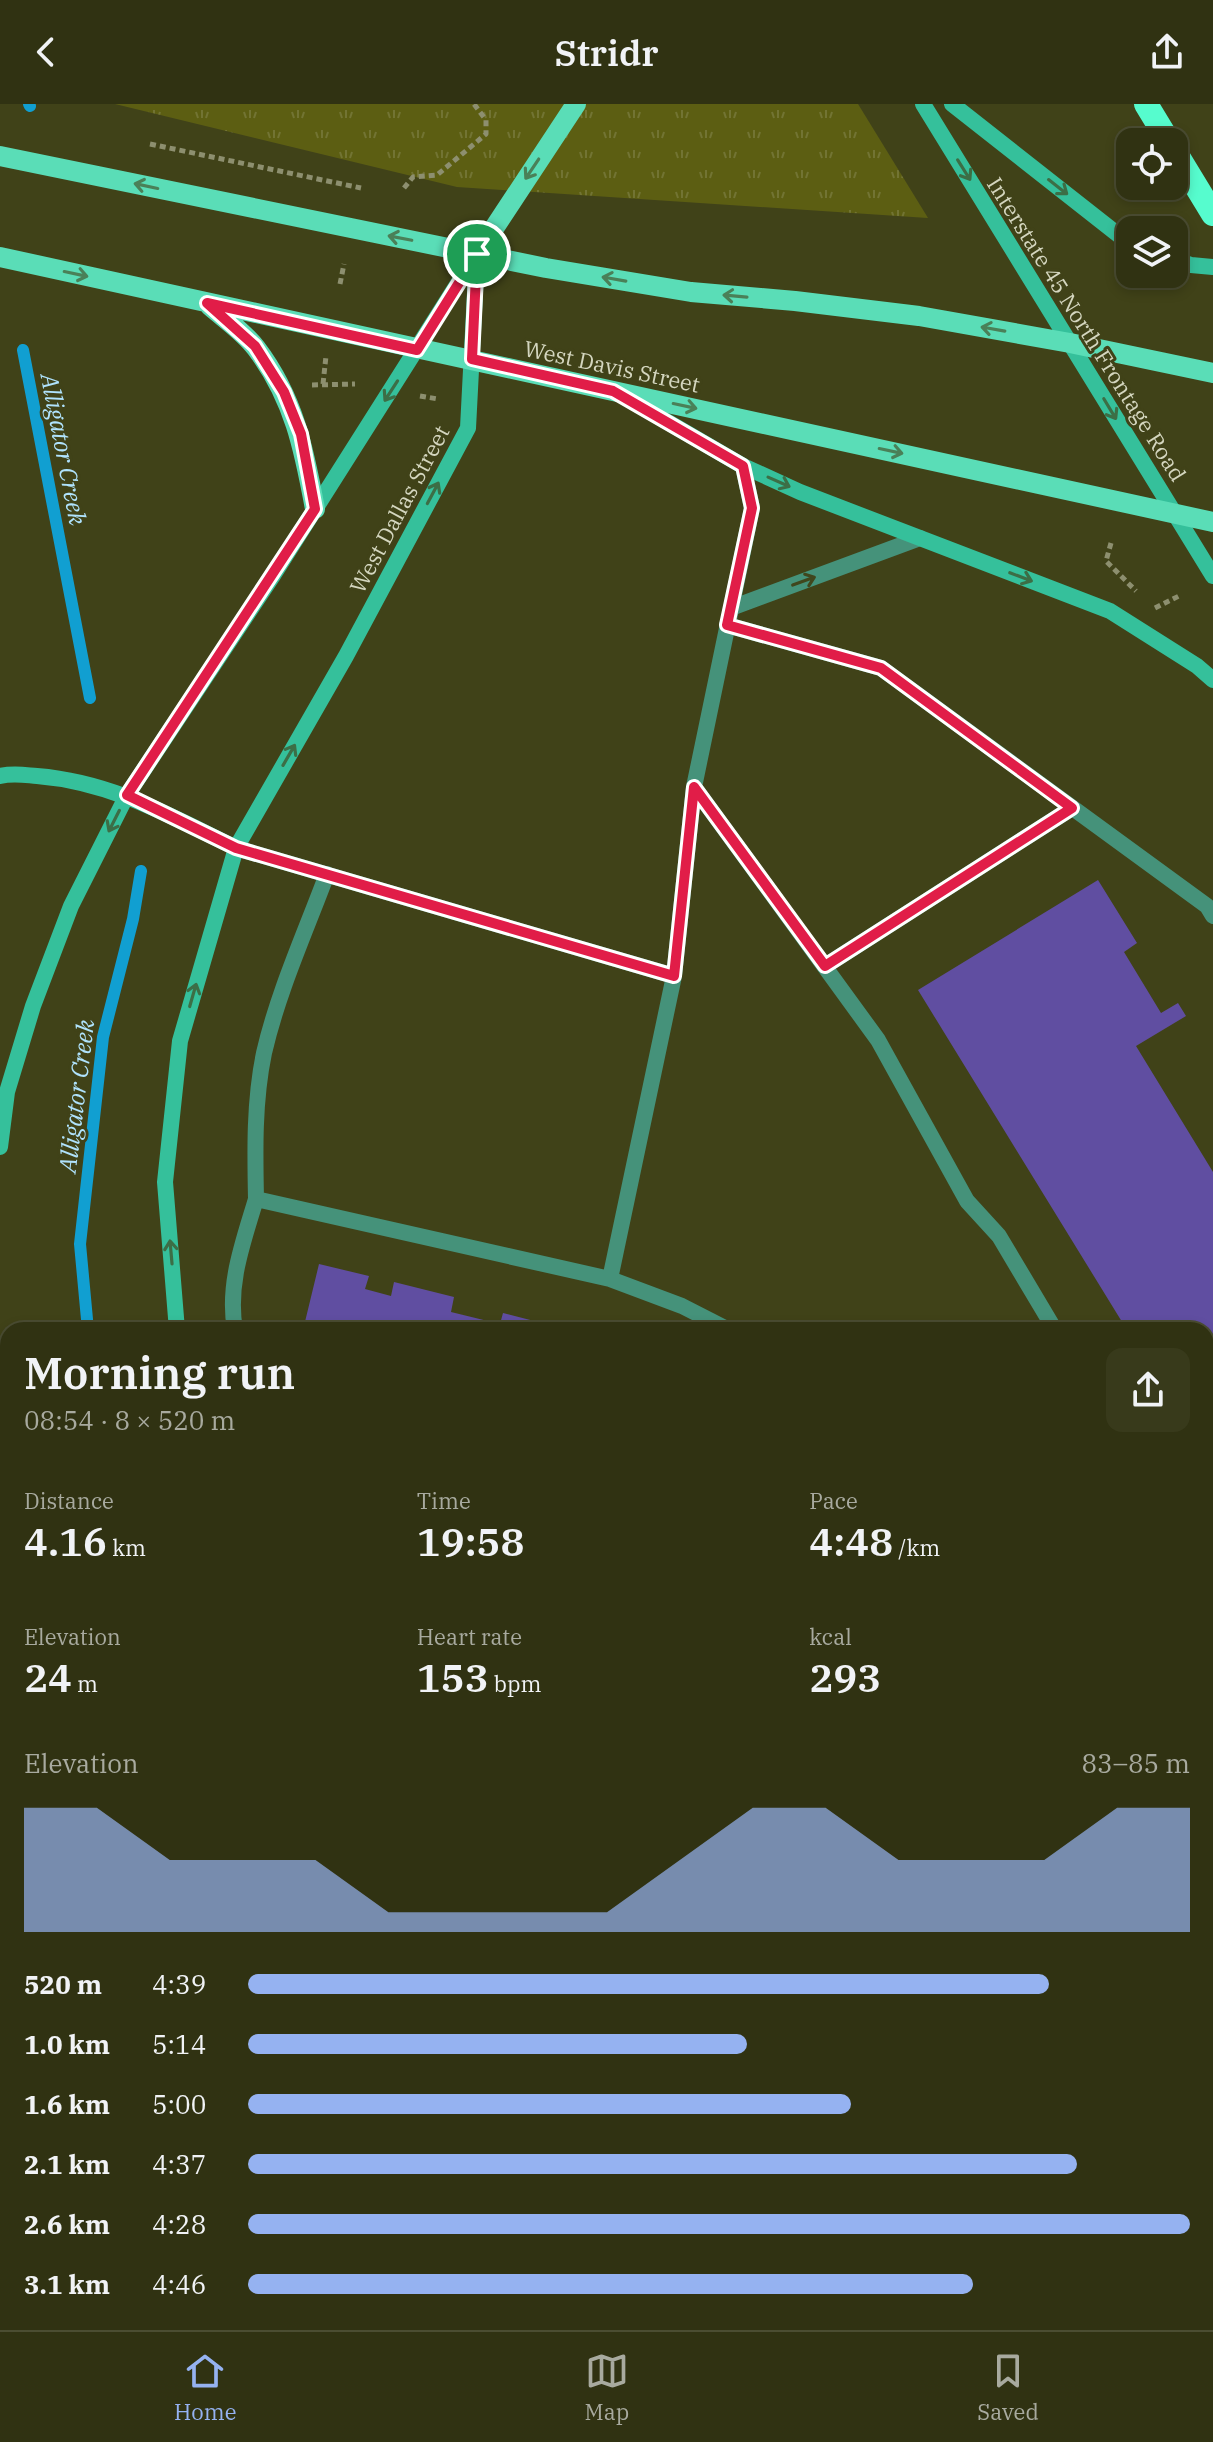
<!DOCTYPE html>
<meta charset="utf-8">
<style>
:root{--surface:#303212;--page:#383a1b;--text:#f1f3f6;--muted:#a8aa9f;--line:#4b4d32;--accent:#95b2f1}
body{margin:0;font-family:"IBM Plex Serif",serif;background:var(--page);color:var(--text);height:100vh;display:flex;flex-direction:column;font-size:30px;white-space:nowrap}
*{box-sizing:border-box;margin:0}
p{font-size:26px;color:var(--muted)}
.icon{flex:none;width:44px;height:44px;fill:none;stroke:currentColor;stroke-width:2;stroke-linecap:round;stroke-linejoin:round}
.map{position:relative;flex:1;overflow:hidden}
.sheet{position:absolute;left:0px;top:1218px;width:1214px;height:1008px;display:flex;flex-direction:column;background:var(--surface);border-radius:24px 24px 0 0;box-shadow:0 4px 12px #0003,0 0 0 2px var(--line)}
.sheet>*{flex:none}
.buttons{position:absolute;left:1116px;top:24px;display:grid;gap:16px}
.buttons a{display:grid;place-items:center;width:72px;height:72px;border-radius:16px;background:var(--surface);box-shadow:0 4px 12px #0003,0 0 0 2px var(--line);font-size:40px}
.pin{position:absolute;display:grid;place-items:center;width:68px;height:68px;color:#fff;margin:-34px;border:4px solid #fff;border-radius:50%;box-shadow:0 2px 8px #0007}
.round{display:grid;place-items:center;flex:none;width:84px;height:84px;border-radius:16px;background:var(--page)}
.headline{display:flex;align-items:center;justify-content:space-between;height:136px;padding:0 24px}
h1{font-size:44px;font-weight:600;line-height:60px}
.metrics{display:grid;grid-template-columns:repeat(3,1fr);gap:12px;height:136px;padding:8px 24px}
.metrics div{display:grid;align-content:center}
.metrics b{font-size:40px;font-weight:600}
.metrics small{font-size:22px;font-weight:400}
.metrics p{font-size:22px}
.chart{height:224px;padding:16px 24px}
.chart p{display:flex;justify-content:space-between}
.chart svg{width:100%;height:144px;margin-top:8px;fill:var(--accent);opacity:.7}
ul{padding:0 24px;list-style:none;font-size:26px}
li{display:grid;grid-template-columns:128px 96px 1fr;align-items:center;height:60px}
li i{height:20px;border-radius:10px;background:var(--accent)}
header{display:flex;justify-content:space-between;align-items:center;height:104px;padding:0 24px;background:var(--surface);font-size:36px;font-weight:600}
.tab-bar{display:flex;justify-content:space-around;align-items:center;height:112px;border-top:2px solid var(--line);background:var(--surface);font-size:22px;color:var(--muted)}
.tab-bar a{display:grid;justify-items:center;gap:4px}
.tab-bar .on{color:var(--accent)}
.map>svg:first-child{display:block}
</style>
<header><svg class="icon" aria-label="back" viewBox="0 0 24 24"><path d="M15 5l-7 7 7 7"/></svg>Stridr<svg class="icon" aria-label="share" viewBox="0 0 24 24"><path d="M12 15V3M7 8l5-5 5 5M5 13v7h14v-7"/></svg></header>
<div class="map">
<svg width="1213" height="2226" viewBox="0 0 1213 2226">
<defs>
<pattern id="grass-tufts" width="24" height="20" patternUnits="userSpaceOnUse" patternTransform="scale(2)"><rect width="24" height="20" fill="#5c5e12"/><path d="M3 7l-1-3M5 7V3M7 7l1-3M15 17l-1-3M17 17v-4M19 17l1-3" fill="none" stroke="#727433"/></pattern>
</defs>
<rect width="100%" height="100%" fill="#404218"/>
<path fill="url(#grass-tufts)" d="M115,0h743l70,114 -471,-31z"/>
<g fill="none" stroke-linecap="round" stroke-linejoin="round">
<path stroke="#119fd1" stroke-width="12" d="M29,0l1,2
M23,246l67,348
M88,1226l-8,-86 23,-207 30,-118 8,-48"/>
</g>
<path fill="#604ea1" d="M1098,776l39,63 -13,9 37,61 17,-10 8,13 -50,30 77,126v299l-7,-12v-129h-79l-209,-340z
M319,1160l50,12 -4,13 26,7 3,-14 60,15 -3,15 49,12 3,-11 66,17h-266z
M1213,1727v181l-7,4v-181z
M383,2218h511l-5,3 3,5h-523z"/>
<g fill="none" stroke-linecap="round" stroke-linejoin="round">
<path stroke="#8d8f6f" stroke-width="5" stroke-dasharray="6 4" stroke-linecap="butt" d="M150,40l211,44
M404,84l9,-11 24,-2 49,-41v-14l-12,-16
M340,180l4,-20
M323,280l3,-28
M312,281l43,-1
M420,292l18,3
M1111,439l-5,18 30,30
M1155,504l24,-12"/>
<path stroke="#45927a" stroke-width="16" d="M731,504l189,-70
M727,521l154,43 326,238 6,10
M694,683l184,253 89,161 32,35 56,94
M236,744l438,128
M327,770c-22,59 -49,118 -63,179 -10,48 -9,98 -8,146l354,80 72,27 47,24
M825,862l247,-158
M610,1175l64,-303 20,-189 58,-279 -9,-42
M235,1226c-8,-46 8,-87 21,-131
M0,1467l8,-1
M1206,1478l7,12
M0,1566l8,-1
M1206,1633l7,-4
M0,1807l2,34h6
M1206,2103l7,-5
M0,2117h8
M284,2218l3,8
M1011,2226l13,-8"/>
<path stroke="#35c09b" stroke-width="16" d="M923,0l290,472
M952,0l178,140
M1174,155l17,6 22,2
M625,293l118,69 57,26 310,119 87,55 16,14
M0,672c13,-3 24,-1 37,0 75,6 133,40 199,72
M0,1043l7,-55 26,-86 38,-100 56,-111 147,-221 202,-319
M177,1226l-12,-148 15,-141 56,-193 110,-192 122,-228 9,-174
M0,1246l8,81
M0,2173l8,-21
M141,2226l3,-8"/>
<path stroke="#5addb7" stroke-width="20" d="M0,52l546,112 145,24 104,9 124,15 151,27 143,30
M477,150l99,-150
M0,153l1213,265
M210,202c15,13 34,26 46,42 38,50 48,101 59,161"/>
<path stroke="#56fcce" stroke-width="24" d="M1146,0l23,38
M1174,46l39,64"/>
</g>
<defs><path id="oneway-shaft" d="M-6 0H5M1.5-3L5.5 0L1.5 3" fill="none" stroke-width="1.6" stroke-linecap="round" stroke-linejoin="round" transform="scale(2)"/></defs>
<g stroke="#4a8058">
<use href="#oneway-shaft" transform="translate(532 65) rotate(124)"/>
<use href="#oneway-shaft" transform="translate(146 82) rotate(-168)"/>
<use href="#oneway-shaft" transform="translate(400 134) rotate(-169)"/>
<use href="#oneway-shaft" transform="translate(76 170) rotate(12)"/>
<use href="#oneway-shaft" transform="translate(614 175) rotate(-170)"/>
<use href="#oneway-shaft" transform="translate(735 192) rotate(-175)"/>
<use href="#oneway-shaft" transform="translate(993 225) rotate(-170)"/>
<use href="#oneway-shaft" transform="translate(685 302) rotate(12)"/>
<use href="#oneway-shaft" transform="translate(891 347) rotate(12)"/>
</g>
<g stroke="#3c6e46">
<use href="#oneway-shaft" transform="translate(964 66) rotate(58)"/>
<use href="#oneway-shaft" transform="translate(1058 83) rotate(38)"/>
<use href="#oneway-shaft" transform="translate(391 287) rotate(123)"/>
<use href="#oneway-shaft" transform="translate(1110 305) rotate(59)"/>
<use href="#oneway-shaft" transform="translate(779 378) rotate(24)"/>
<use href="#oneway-shaft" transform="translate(433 389) rotate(-62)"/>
<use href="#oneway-shaft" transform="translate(1021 473) rotate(21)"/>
<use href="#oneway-shaft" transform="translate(289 651) rotate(-60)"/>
<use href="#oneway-shaft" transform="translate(114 717) rotate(117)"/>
<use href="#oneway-shaft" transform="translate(193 891) rotate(-74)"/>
<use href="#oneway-shaft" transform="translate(171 1148) rotate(-95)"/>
</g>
<use stroke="#40461d" href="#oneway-shaft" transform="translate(804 477) rotate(-20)"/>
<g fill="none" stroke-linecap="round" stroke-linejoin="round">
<defs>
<path id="route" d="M477,150l-5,105 141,32 130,75 9,42 -25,117 154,43 191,140 -247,158 -131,-179 -20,189 -438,-128 -109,-53 188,-286 -14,-75 -17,-42 -29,-46 -48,-43 210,47z"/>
</defs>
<use href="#route" stroke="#fff" stroke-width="16"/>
<use href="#route" stroke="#e11d48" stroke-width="10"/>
</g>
<g text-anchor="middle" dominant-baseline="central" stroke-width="6" stroke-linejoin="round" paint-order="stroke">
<g font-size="22" fill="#d4d6bf" stroke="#404218">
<text transform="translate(1087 225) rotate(58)">Interstate 45 North Frontage Road</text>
<text transform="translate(612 262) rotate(12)">West Davis Street</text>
<text transform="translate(399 405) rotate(-62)">West Dallas Street</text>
</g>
<g font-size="24" font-style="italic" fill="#b0e3fd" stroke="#404218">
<text transform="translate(64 345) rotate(79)">Alligator Creek</text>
<text transform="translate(76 992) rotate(-83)">Alligator Creek</text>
</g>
</g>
</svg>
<div class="buttons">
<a><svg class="icon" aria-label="locate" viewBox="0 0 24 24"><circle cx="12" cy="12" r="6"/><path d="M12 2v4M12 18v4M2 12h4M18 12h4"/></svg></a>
<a><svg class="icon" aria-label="layers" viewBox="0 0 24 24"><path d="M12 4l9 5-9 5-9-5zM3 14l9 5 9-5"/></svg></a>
</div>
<div class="pin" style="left:477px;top:150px;background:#1e9e55"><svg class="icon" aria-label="arrive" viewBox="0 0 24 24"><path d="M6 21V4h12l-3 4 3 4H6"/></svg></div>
<section class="sheet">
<div class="headline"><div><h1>Morning run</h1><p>08:54 · 8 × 520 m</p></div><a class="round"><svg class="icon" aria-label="share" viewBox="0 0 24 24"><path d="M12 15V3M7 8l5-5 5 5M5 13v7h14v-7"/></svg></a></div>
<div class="metrics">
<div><p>Distance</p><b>4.16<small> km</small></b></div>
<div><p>Time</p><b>19:58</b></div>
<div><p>Pace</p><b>4:48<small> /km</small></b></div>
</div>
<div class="metrics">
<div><p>Elevation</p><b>24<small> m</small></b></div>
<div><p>Heart rate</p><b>153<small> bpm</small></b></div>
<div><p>kcal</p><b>293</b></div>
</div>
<div class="chart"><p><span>Elevation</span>83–85 m</p>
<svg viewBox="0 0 160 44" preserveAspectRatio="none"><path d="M0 44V6L10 6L20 22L30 22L40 22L50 38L60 38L70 38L80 38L90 22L100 6L110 6L120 22L130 22L140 22L150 6L160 6V44z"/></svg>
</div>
<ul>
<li><b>520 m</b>4:39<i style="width:85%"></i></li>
<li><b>1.0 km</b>5:14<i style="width:53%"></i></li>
<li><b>1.6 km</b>5:00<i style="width:64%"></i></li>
<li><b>2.1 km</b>4:37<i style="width:88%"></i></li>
<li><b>2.6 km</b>4:28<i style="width:100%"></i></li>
<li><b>3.1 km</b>4:46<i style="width:77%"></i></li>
</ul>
</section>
</div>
<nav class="tab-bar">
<a class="on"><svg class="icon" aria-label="home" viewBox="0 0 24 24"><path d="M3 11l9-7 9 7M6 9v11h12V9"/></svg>Home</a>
<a><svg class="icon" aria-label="map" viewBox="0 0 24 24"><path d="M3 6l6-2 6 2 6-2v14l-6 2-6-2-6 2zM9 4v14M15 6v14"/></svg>Map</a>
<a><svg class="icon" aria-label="saved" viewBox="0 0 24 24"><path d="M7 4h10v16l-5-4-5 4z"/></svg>Saved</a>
</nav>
